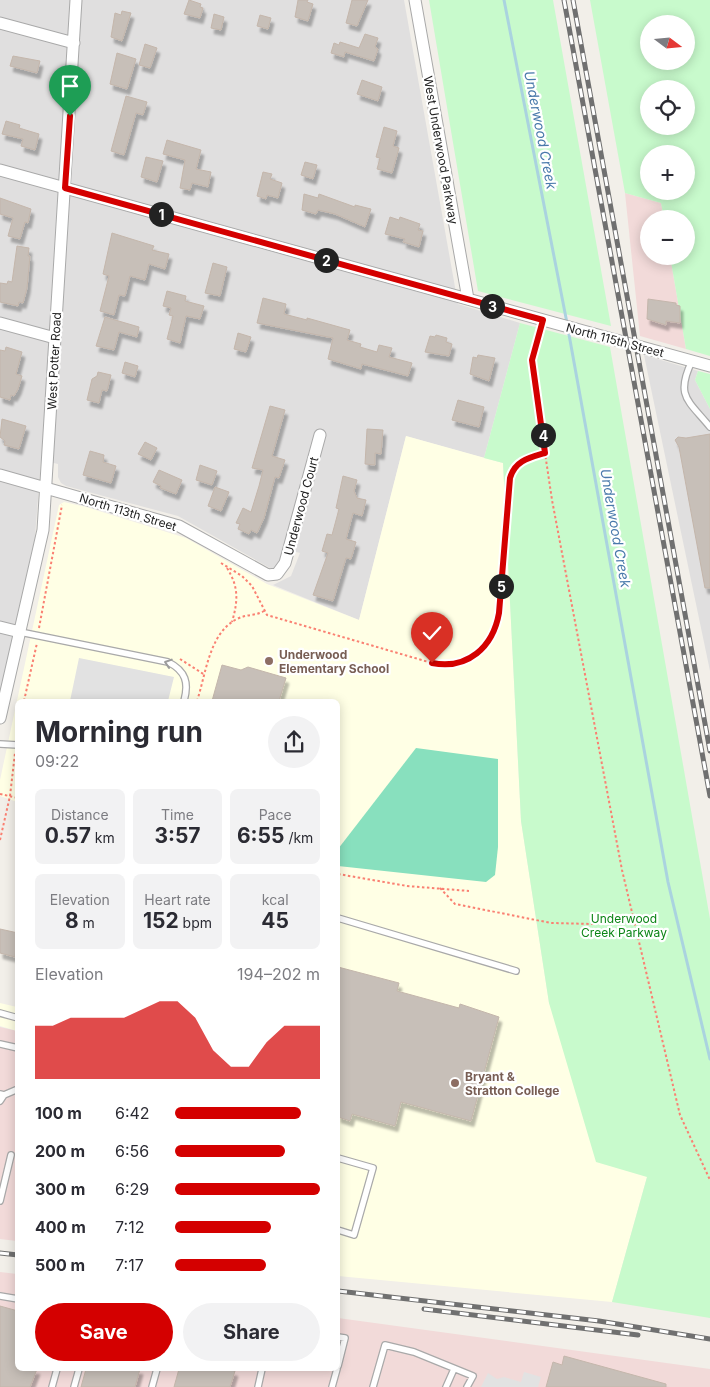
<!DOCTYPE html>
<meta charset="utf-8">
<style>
:root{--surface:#fff;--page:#f2f2f3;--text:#2b2b33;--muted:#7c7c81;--accent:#d40000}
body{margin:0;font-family:Inter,sans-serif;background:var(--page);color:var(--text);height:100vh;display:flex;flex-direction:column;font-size:19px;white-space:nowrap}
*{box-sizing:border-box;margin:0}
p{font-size:16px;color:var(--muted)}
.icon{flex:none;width:28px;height:28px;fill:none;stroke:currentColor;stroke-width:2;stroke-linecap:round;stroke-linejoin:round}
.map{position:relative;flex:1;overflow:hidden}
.panel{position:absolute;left:15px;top:699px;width:325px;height:672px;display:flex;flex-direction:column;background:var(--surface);border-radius:8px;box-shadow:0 2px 12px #0003}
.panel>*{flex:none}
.needle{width:32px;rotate:106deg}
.buttons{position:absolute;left:640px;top:15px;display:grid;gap:10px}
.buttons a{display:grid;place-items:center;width:55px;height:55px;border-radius:50%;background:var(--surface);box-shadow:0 2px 12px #0003;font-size:25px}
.pin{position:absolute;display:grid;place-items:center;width:42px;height:42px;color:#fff;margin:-51px -21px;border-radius:50% 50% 50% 0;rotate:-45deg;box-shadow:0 0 5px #0007}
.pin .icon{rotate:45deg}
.km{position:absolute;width:25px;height:25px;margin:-12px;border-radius:50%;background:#222;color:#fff;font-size:14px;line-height:25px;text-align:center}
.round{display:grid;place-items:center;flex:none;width:52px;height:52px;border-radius:26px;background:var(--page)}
.summary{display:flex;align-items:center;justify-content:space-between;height:85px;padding:0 20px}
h1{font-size:28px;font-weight:700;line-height:38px}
.metrics{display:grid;grid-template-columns:repeat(3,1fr);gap:8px;height:85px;padding:5px 20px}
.metrics div{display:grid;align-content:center;border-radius:8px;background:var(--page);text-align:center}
.metrics b{font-size:21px;font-weight:700}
.metrics small{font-size:14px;font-weight:400}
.metrics p{font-size:14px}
.chart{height:140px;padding:10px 20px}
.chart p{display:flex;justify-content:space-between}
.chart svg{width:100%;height:90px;margin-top:5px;fill:var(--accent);opacity:.7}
.primary-button{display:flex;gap:10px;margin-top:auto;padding:10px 20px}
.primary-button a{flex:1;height:58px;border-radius:30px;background:var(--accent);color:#fff;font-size:20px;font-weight:700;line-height:58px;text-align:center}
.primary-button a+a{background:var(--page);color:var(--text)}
ul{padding:0 20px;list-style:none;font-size:16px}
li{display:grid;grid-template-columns:80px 60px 1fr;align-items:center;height:38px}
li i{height:12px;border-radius:6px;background:var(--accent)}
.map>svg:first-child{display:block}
</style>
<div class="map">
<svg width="710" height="1387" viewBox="0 0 710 1387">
<defs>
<filter id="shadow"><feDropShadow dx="3" dy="5.5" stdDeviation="1" flood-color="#0004"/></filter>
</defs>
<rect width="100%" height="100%" fill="#f2efe9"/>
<path fill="#e0dfdf" d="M0,0h404l54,304 62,19 -36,135 -78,-22 -47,184 -86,-35 18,-9 9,-23 -15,-4 -4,13 -7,6h-4l-92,-52 -112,-30 -5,-3 -3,-6v-13l-17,-4 -6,77 -35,158z
M644,355l54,16 -3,9 15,29v262z"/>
<path fill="#f2dad9" d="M625,193l36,10 3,16h-15v37h21l16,93 -46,-13z
M0,1027l17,4v210l-17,-2z
M0,1272l17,2 1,95h320v-51l372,51v18h-710z"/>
<path fill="#ffffe5" d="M406,436l97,27 18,358 28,182 98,174 -35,125 -274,-26v-575h-320l-1,101 -17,-6v-16l59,-275 5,-3 22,5 100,31 81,46 92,36z
M0,1003l17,4v24l-17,-5z"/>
<path fill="#c8facc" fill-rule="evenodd" d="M429,0h124l58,326 -133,-35z
M590,0h120v356l-24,-7 -16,-93h16v-37h-22l-3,-16 -36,-10zM649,24h37v37h-37zM649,89h37v37h-37zM649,154h37v37h-37z
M520,323l90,24 100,572v399l-98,-16 35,-125 -51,-15 -47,-159 -28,-182 -18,-358 -19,-5z
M698,371l12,3v35l-15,-29z"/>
<path fill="#88e0be" d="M416,748l82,11v88l-3,28 -9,7 -148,-16v-17z"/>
<path fill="#e2e2e2" d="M79,658l95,19 -6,24h-98z
M524,1372l17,5 -3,10h-57l7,-14 9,6 7,-2 17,5z"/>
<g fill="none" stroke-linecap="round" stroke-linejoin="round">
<path stroke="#aad3df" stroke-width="3" d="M504,0l63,323
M568,329l100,553 42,177"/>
</g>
<path fill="#c7bfb8" stroke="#c4b6ab" filter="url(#shadow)" d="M189,0l12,4 -1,3 3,1 -3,10 -16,-4z
M298,0h10l-1,2 6,2 -5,17 -13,-4z
M352,0h16l-11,26 -11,-3z
M122,11l9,2 -9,28 -11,-4 4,-24 6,2z
M214,14l10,3 -3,13 -10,-2z
M260,15l11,3 -3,11 -11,-3z
M365,34l13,4 -3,9 3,2 -4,12 -29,-9 -1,5 -13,-4 3,-10 5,2 1,-3 19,6z
M145,44l12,4 -7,20 -11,-3z
M117,53l19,6 -9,30 -17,-5z
M13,56l27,5 -3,12 -27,-7z
M362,80l20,7 -4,14 -21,-7z
M126,96l21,6 -4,13 -7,-2 -12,42 -13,-4z
M6,121l14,4 -1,3 20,6 -4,16 -14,-4 2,-7 -21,-5z
M384,127l13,4 -4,15 6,2 -7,25 -15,-4 3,-11 -4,-1z
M167,140l34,10 -5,19 15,3 -3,15 -16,-4 -2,7 -10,-2 5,-28 -22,-6z
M146,157l17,4 -6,21 -16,-5z
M305,162l12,3 -4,14 -12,-4z
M263,172l9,2 -2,5 12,4 -4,15 -11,-3 -1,4 -9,-3z
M304,194l14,4 1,-4 36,13v-2l16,4 -6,18 -30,-13 -17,-4 -2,4 -14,-4z
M0,198l31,11 -3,14 -3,-1 -5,17 -12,-3 5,-18 -13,-4z
M390,217l9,3 1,-3 20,7 -2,6 5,1 -4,16 -16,-5 2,-3 -20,-5z
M112,233l42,13 -2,4 17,4 -4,15 -16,-5 -4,16 -15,-4 -5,20 -6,-1 -5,20 -14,-4 9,-35 -6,-2z
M17,246l12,2 -1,8h2l-3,32 -4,15 -4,-1 -1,4 -18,-4v-19l7,1 1,-3 4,1z
M213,263l14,4 -7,29 -15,-3z
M167,291l19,5 -1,5 19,5 -4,13 -14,-3 -6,27 -13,-4 6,-23 -4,-1 2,-7 -8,-2z
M263,298l23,6 -2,10 23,6v-2l43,12 -3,10 14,4 -1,3 17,5 2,-7 13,3 -3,9 23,6 -4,13 -46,-12 -1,5 -33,-10 5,-21 -76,-15z
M648,299l28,4v2l4,1v17l-14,-2v4l-19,-6z
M105,317l34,10 -2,10 -18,-5 -5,18 -18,-4z
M238,333l13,4 -5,15 -12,-3z
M436,335l11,3 -1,4 6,2 -3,12 -24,-4 5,-16 5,1z
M6,347l16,5 -6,22 6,2 -4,13 -4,7 -3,-1 -1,5 -10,-3v-47l5,1z
M478,355l17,3 -6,23 -19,-7 3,-17 4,1z
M125,362l13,4 -3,11 -13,-4z
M98,372l13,3 -4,16 -5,-1 -3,13 -12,-3 5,-21 5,-3z
M458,400l26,7 -5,20 -27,-7z
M270,406l15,4 -13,46 13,4 -6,18 -4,-1 -11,41 -7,15 -6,-3 -2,4 -11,-5 2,-5 -4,-1 7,-15 8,4 8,-26 4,-16 -11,-2z
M2,419l24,7 -7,23 -15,-4 1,-4 -5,-4z
M367,429l16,1 -2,24 -6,-1v12l-10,-1z
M710,434v154h-5l-26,-141 -4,-7 3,-3 8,1z
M145,442l12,6 -6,12 -13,-6z
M90,451l14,4 -1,7 13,4 -5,17 -28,-8z
M200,465l17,6 -5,14 -16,-5z
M159,470l23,10 -6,14 -16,-6 1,-2 -8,-4z
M343,476l14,4 -3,11 3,7 9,2 -4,16 -9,-3 -7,26 10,3 -5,17 -5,-1 -13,43 -20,-6 15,-42 -6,-2 5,-17 5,1 7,-26 -3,-1z
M215,487l14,5 -8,19 -13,-5z
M222,665l19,5 7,-3 38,11 -7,23h-67z
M0,929l18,4 -3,24 -15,-4z
M338,967l61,16 -2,8 62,17 1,-4 39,13 -28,104 -70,-19 -6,24 -43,-12 -2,7 -12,-4z
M0,1306l18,5v58h19l-7,18h-30z
M564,1356l102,28v3h-120l7,-25 9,3z
M86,1369h54l-5,18h-54z
M179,1369h47l9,2 -5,16h-56z"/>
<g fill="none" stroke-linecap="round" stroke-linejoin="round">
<defs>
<path id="lane" d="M692,361c-17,35 -4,39 18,66
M20,632l148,30c18,9 21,21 16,39
M0,744l18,1
M338,918l178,53
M0,1013l18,5
M0,1044l18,4
M0,1094l4,1 -4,6
M4,1095l14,-6
M338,1158l35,10 -19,67 -16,-5
M0,1201l11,-46
M0,1296l18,3
M338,1337l7,1 -7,28
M52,1387l5,-18
M74,1387l5,-18
M152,1387l5,-18
M258,1387l4,-18
M332,1387l5,-18
M373,1387l12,-42 29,7 59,24 -6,11
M446,1387l8,-18"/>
<path id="street" d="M415,0l53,299
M0,23l74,20
M0,170l710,196
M0,323l55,15
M0,475l179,51 89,49 9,-1 8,-11 35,-128
M0,627l20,5
M0,718l43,-188 33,-530"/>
</defs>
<use href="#lane" stroke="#a9a9a9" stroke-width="8"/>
<use href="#street" stroke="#a9a9a9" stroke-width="13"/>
<path stroke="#fa8072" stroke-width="2" stroke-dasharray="2.5 2.5" stroke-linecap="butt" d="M540,329l-9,30 21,141 70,370 58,245 30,65
M221,563l21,13 10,10 15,29 165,48c36,7 61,-16 67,-50l13,-142 9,-10 24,-8
M227,568c12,19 11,33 5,54
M39,628l23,-123
M180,659l25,16
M24,701l13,-58
M197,701c9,-27 12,-68 40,-82 9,-5 19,-3 27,-8
M0,794l18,4
M0,840l10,-44 5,-43
M338,874l69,12 62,5
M440,888l15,16 96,19 42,1 40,-8"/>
<use href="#lane" stroke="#fff" stroke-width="5.5"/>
<use href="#street" stroke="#fff" stroke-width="11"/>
<defs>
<path id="rail" d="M564,0l146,796
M573,0l137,751
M0,1253l18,2
M338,1291l261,30 111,18
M424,1309l214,26"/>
</defs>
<use href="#rail" stroke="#707070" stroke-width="5"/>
<use href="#rail" stroke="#fff" stroke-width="3" stroke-dasharray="9" stroke-linecap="butt"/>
</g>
<defs><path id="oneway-chevron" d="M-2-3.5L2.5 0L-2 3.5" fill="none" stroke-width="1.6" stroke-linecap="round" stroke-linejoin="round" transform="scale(1.25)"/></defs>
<use stroke="#9c9c9c" href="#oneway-chevron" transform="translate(168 663) rotate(-162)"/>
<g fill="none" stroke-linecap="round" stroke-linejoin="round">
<defs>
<path id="route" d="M70,116l-5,72 478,132 -11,40 13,93c-17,5 -30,8 -35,25l-11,135c-6,34 -31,57 -67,50"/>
</defs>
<use href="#route" stroke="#fff" stroke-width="10"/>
<use href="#route" stroke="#d40000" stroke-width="6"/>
</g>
<g fill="#8d6e63" stroke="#fff" stroke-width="2">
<circle cx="269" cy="661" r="5"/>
<circle cx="455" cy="1083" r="5"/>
</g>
<g text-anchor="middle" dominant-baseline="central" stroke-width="4.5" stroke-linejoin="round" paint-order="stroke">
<g font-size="12" fill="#222" stroke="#fff">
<text transform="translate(441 150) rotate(80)">West Underwood Parkway</text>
<text transform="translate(615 340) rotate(15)">North 115th Street</text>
<text transform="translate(54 361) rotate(-87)">West Potter Road</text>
<text transform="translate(301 506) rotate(-75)">Underwood Court</text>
<text transform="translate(128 512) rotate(17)">North 113th Street</text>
</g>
<g font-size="12" font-weight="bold" fill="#785e54" stroke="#fff" text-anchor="start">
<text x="279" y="654">Underwood<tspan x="279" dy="14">Elementary School</tspan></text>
<text x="465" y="1076">Bryant &amp;<tspan x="465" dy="14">Stratton College</tspan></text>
</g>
<g font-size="12" fill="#0c8416" stroke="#fff">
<text x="624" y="918">Underwood<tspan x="624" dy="14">Creek Parkway</tspan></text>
</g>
<g font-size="14" font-style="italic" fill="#4a7aab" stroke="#fff">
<text transform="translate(541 130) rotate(79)">Underwood Creek</text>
<text transform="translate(616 528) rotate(80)">Underwood Creek</text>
</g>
</g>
</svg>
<div class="buttons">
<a><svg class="needle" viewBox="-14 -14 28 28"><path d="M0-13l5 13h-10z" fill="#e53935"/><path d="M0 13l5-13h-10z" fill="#7c7c81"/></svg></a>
<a><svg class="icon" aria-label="locate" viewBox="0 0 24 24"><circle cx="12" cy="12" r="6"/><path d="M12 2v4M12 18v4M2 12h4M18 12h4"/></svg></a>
<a>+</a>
<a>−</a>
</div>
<div class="pin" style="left:70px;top:116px;background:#1e9e55"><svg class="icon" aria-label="arrive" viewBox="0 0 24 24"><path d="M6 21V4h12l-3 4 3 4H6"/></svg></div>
<div class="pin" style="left:432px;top:663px;background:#d93025"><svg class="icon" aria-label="check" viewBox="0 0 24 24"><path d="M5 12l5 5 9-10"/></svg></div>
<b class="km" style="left:161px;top:214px">1</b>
<b class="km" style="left:326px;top:260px">2</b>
<b class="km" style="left:492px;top:306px">3</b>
<b class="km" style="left:543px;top:435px">4</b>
<b class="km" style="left:501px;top:586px">5</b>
<section class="panel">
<div class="summary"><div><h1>Morning run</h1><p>09:22</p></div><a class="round"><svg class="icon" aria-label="share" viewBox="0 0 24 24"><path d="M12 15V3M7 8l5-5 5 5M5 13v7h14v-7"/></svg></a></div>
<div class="metrics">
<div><p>Distance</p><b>0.57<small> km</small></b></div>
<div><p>Time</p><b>3:57</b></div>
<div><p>Pace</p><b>6:55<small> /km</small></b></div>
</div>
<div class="metrics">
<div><p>Elevation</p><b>8<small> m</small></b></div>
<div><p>Heart rate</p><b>152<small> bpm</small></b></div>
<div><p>kcal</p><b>45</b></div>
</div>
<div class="chart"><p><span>Elevation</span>194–202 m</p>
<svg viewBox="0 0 160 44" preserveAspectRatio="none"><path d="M0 44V18L10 18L20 14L30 14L40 14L50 14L60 10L70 6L80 6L90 14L100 30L110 38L120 38L130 26L140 18L150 18L160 18V44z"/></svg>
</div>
<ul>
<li><b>100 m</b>6:42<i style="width:87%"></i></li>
<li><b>200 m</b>6:56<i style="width:76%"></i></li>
<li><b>300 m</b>6:29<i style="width:100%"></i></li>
<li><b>400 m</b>7:12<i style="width:66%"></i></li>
<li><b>500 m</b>7:17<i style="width:63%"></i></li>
</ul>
<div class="primary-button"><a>Save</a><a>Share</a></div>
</section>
</div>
